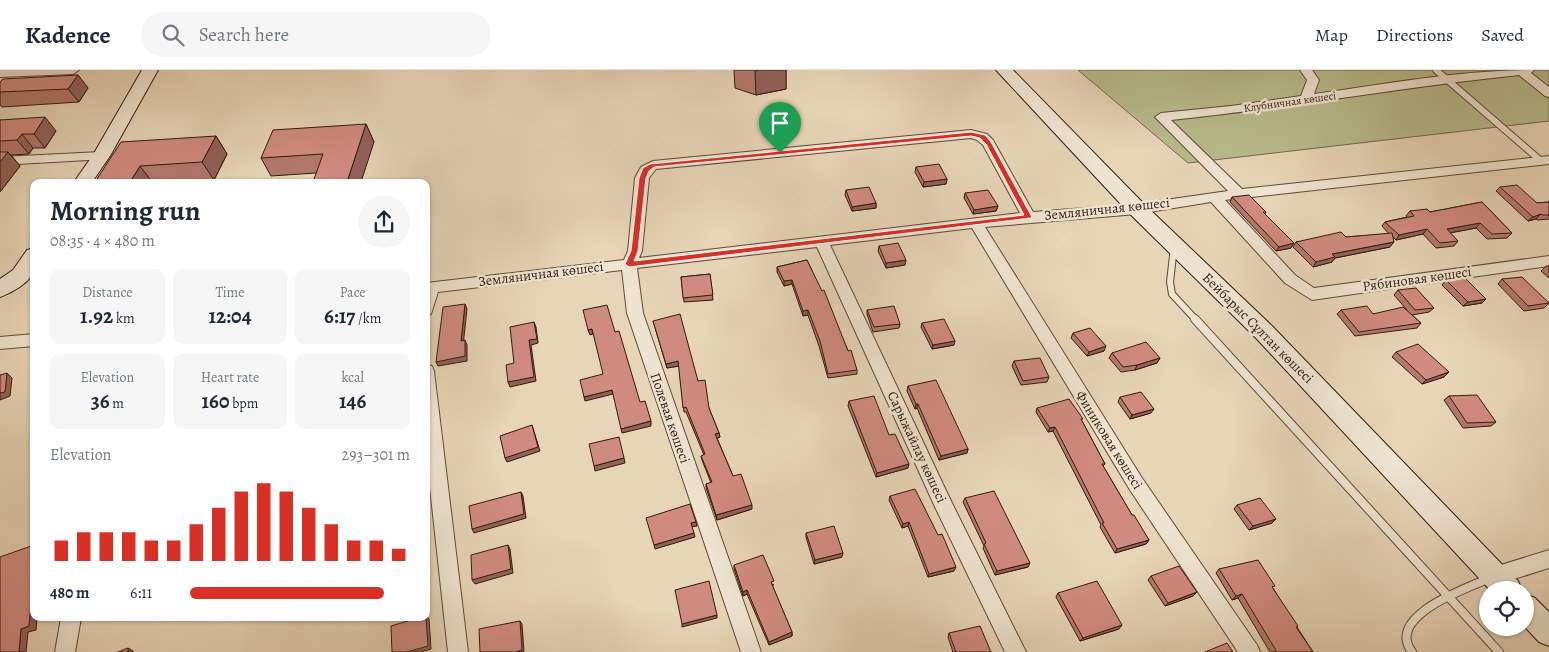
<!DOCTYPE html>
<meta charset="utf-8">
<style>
:root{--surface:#fff;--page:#f6f6f7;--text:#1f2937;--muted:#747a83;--line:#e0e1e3;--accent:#d93025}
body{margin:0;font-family:Alegreya,serif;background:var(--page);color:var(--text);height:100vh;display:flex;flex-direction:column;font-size:19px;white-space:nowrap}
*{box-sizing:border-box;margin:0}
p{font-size:16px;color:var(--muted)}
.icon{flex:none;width:28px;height:28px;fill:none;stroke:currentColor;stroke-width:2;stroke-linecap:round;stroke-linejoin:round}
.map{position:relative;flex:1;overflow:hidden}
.sheet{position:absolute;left:30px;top:109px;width:400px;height:442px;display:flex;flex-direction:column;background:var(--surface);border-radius:10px;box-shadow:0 1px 4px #0004}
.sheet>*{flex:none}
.buttons{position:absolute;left:1479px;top:511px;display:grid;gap:10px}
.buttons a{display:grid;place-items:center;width:55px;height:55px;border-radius:50%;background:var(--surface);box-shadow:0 1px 4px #0004;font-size:25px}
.pin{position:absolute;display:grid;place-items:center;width:42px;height:42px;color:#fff;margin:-51px -21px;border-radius:50% 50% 50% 0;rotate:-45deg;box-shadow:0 0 5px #0007}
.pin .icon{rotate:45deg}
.round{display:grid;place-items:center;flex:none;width:52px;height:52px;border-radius:26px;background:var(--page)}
.head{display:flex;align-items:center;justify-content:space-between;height:85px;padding:0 20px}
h1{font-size:28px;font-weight:700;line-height:38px}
.figures{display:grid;grid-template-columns:repeat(3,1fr);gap:8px;height:85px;padding:5px 20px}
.figures div{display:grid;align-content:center;border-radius:10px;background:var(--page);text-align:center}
.figures b{font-size:21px;font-weight:700}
.figures small{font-size:14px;font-weight:400}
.figures p{font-size:14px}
.chart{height:140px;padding:10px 20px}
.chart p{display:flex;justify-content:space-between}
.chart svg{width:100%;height:90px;margin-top:5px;stroke:var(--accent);stroke-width:6}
ul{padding:0 20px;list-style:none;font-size:16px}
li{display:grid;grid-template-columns:80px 60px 1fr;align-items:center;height:38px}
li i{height:12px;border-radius:6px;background:var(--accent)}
header{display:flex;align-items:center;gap:30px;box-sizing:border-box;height:70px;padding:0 25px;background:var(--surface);border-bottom:1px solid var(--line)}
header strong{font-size:24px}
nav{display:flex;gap:28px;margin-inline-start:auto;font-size:18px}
.search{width:350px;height:45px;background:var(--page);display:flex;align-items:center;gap:12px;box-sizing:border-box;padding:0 18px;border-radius:28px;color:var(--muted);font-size:19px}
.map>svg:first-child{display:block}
</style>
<header>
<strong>Kadence</strong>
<div class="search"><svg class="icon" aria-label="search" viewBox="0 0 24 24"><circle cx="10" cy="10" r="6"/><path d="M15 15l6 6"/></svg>Search here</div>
<nav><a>Map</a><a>Directions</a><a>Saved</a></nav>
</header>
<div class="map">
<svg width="1549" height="582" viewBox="0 0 1549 582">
<rect width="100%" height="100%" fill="#e7d5b7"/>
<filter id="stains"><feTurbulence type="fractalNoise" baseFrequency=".004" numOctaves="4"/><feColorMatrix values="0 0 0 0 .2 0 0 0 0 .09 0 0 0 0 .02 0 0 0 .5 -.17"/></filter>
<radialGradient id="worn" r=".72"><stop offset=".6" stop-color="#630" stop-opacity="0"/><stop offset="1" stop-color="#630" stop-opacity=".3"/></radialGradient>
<path fill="#b8bc8c" stroke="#766b4c" d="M1078,0h471v51l-361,42z"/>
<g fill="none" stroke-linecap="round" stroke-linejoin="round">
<defs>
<path id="lane-far1" d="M1436,0l105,91
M1174,177l-4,35 2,12 24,26"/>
<path id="lane" d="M1195,249l304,333
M1412,582c-27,-36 53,-63 78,-74"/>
<path id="street" d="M0,0h79l-6,4 -73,3z
M1300,0h12l7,10 -5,14c73,-10 146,-24 220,-24l-3,3 18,14v10l-4,-1 -26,-21c-117,12 -231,33 -348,45l71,69 307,-33v8l-324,36 70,75 19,13 235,-32v10l-237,34 -27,-17 -74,-81 -74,12 -152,13 157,251 115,167 3,7h-22l-108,-162 -158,-262 -142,17 121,256 75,151h-21l-70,-145 -118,-260 -180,21 6,45 118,339h-20l-114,-339 -5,-43 -184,22 -7,22 -5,2v-33l198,-23 4,-9 7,-73 6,-11 12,-6 318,-31 16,4 6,6 40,72 104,-8 91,-13 -73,-74 6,-4 70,-7 70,-10 6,-16zM971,68l6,2 6,5 37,68 -381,45 3,-7 7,-73 7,-9z
M101,82l7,4 -2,3 -106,6v-8z
M34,264v12l-34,3v-12z
M426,295l6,1 2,5 34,281h-20l-22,-201z
M1549,480v18l-54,17 -7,-2 -3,-7 3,-7z
M61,548h20l-6,34h-20z"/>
<path id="secondary" d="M142,0h16l-48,86 -18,26h-18l19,-27z
M996,0h17l131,134 128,122 246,255 4,9h-32l-234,-252 -126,-124z
M34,178c0,7 1,14 0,21 -2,13 -23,24 -34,28v-18l13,-9 14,-20z
M1525,524l10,4 14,14v34l-10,-4 -14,-15z"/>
</defs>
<use href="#lane-far1" stroke="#604937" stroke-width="8"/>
<use href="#lane" stroke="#604937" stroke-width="10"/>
<use href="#street" stroke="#604937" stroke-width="2"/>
<use href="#secondary" stroke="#331a0c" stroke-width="2"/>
<use href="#lane-far1" stroke="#efe4d0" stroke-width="6"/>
<use href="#lane" stroke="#efe4d0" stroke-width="8"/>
<use href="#street" fill="#efe4d0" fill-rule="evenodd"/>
<use href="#secondary" fill="#efe4d0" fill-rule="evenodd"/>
</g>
<path fill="#b3786e" stroke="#331a0c" d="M734,0h52v19l-30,6 -21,-7z
M78,5l10,13 -9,14 -77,5 -2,-2v-23z
M0,50l56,11 -11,17h-12l-4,6 -18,1 9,11 -20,26z
M366,54l8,18 -58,31 -45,3 -10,-18z
M216,66l11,18 -13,26 -42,2h-77z
M916,97l31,12 -1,5 -23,3 -8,-15z
M1500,117l37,16 12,-1v17l-11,1 -2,-1 -8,2 -32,-30z
M846,120l30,13v5l-24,3 -7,-16z
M965,123l33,13 -2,5 -23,3 -9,-16z
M1232,127l34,15 -1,2 26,34 -15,3 -46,-49z
M1482,132l30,31 -5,5 -20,1 -11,-11 -26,5 8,8 -4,5 -18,2 -13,-14 -27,6 -3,-3 -3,10 -55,11 -3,4 -19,5 -20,-20 3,-5 50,-5 43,-3 -7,-8 3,-4 22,-5 -1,-1 4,-5 20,1z
M879,176l26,19 -19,3 -8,-17z
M807,190l50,110v4l-29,4 -9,-32 -11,-31 -5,1 -11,-32 -8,2 -7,-14v-5z
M1546,196h3v12l-8,-7z
M710,204l3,26 -29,2 -3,-25z
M1502,209l47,24 -5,5 -20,3 -26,-27z
M1446,210l36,23 -19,3 -21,-21z
M1398,220l36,18 -5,4 -17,3 9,8 -4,5 -62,8 -18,-22 4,-4 32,4 34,-4 -13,-15z
M867,240l33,14 -1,4 -26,4 -6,-18z
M653,251l45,60 21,52 1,4 -3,1 16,38 19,33 -35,11 -11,-32v-4l5,-1 -9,-23 -1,-4 3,-1 -18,-43h-2l-5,-46 -12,2z
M922,253l32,22 -22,4 -11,-22z
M1073,263l31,18 -17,5 -16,-18z
M1396,282l48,25 -22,7 -30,-27z
M1112,283l48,5 -3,5 -22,7 -14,2 -12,-14z
M1014,291l35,16 -2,5 -26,3 -9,-19z
M908,316l60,63 -1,4 -28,7 -22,-52 -2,1 -8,-18z
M1449,326l47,26 -5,4 -28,2 -19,-28z
M1120,327l31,16 -21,6 -12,-17z
M849,331l40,34 19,33 -32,9 -28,-71z
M1037,338l45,13 23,43 -2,2 29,49 17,25 -3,4 -31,9 -15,-26 1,-2 -48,-94 -5,1 -12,-20z
M890,426l64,75 -26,6 -20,-51 -6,2 -13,-28z
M965,428l63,69 -33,8 -12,-27 1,-2 -21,-44z
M1237,435l35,18 -23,7 -15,-21z
M806,463l36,24 -28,7 -8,-27z
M734,495l40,20h-2l20,47v4l-23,9 -22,-51 -4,2 -9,-27z
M1219,499l54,19 24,39 16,25h-43l-32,-54 -6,2 -16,-27z
M1151,506l42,20 -28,10 -17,-26z
M1058,523l61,36 -39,12 -24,-44z
M949,563l42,19h-38l-5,-15z"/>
<path fill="#92615a" stroke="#331a0c" d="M759,0h27v19l-30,6 -1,-24z
M78,5l10,13 -9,14 -11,-13z
M45,47l11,14 -11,17 -11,-14z
M366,54l8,18 -13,40h-14z
M22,64l11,14 -4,6 -12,-14z
M216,66l11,18 -13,26 -12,-18z
M8,82l12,14 -20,26v-30z
M140,96l12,16h-22z
M947,109l-1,5 -23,3 1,-5z
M876,133v5l-24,3v-4z
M998,136l-2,5 -23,3 1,-4z
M1541,144l-5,5 -8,2 5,-4z
M1480,153l-4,5 -33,6 4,-5z
M1427,159l-4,5 -27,6 3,-5z
M1394,172l-4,5 -55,11 -3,4 -19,5 3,-5 16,-8z
M1294,173l-3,5 -15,3 3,-4z
M906,190l-1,5 -19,3v-5z
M792,210v4l-8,2v-5z
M1486,229l-4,4 -19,3 5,-4z
M465,234l2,5 -4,37 -2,-5z
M808,240v5l-5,1v-5z
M534,252l2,5 2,16 -7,2 5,36 -26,6 -2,-5 21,-42z
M592,259l1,5 -3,1 -2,-5z
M465,270l2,5v16l-29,5 -2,-4z
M955,271l-1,4 -22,4 1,-4z
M1106,276l-2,5 -17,5 2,-4z
M1160,288l-3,5 -22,7 2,-5z
M678,291l1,5 -12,2 -1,-4z
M1449,302l-5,5 -22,7 4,-4z
M7,303l5,5 -2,18 -10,4v-7z
M612,320l1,4 -28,7 -1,-4z
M916,334h2l-1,4 -2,1z
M1154,339l-3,4 -21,6 2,-4z
M651,351v5l-29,7 -1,-4z
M532,355l8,26 -33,11 -2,-4z
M1055,357l-2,4 -5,1 2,-4z
M719,363l1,4 -4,2 -1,-5z
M968,379l-1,4 -28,7 2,-4z
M624,388l1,5 -30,8 -1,-5z
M909,394l-1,4 -32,9 1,-4z
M521,422l2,4 3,22 -52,15 -2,-4z
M752,435v4l-35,11 -1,-5z
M1276,449l-4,4 -23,7 4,-4z
M696,452l1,4 -6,1v-4z
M909,452l-1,4 -6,2 1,-4z
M694,463l1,4 -40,12 -1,-4z
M1149,470l-3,4 -31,9 2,-4z
M508,475l2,4 3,24 -38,11 -3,-4z
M843,483l-1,4 -28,7 1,-4z
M1030,493l-2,4 -33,8 2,-4z
M956,497l-2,4 -26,6 1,-3z
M34,505v43h3l-1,12 -8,2 -2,20h-7l2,-23z
M426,511l2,10h-2z
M747,520v4l-4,2v-4z
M1197,522l-4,4 -28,10 3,-3z
M1242,524l-4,4 -6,2 4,-4z
M717,545v3l-35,9v-3z
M426,546l3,3 2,30 -10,3h-14l19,-34z
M520,551l2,3 2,28h-9z
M1122,555l-3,4 -39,12 3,-3z
M792,562v4l-23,9v-3z
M128,578l5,3v1h-5z"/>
<path fill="#d08b80" stroke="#331a0c" d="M78,5l-10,14 -68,3v-10l3,-3z
M45,47l-11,17h-12l-5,6 -17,1v-21z
M366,54l-19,58h-34l10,-28 -62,4 12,-28z
M216,66l-14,26 -62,4 -10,16h-35l26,-40z
M0,82h8l-8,10z
M939,94l8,15 -23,3 -8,-15z
M1517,115l20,18 12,-1v13h-7l-1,-1 -8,3 -33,-30z
M869,117l7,16 -24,4 -6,-17z
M988,120l10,16 -24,4 -9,-17z
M1249,125l17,17h-3l31,31 -15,4 -47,-50z
M1482,132l30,31 -20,1 -12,-11 -33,6 11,12 -18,2 -13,-14 -28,6 -14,-13 29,-6 -4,-5 17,-2 3,3z
M1341,162l5,5 46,-4 2,9 -62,12 3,3 -19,5 -20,-20z
M898,173l8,17 -20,3 -7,-17z
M807,190l15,31 2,-1 24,61 3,-1 6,20 -29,4 -8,-33 -12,-31 -5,1 -11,-31 -8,1 -7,-14z
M710,204l3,21 -30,3 -2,-21z
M1464,207l22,22 -18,3 -22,-22z
M1522,207l27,26 -21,3 -26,-27z
M1416,218l18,20 -19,2 -17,-20z
M465,234l-4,37 4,-1v16l-29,6 7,-55z
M607,235l8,27 4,-1 21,71 5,-1 6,20 -30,8 -9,-39 -28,7 -4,-17 23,-6 -11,-45 -4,1 -5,-20z
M894,236l6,18 -26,3 -7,-17z
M1367,236l6,8 30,-7 18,16 -62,9 -18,-22z
M680,244l18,67 7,-1 4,28 10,25 -4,1 18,42 8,-2 11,31 -36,10 -10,-31 6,-2 -11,-26 4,-2 -19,-47 -3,1 -5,-47 -12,3 -13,-43z
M944,249l11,22 -22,4 -11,-22z
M534,252l3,17 -8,1 5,37 -26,5 -2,-17 8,-2 -4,-36z
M1090,258l16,18 -17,6 -16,-19z
M1146,272l14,16 -23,7 -14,2 -11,-14z
M1418,274l31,28 -23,8 -30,-28z
M1040,288l9,19 -26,4 -9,-20z
M7,303l-2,19 -5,1v-18z
M936,310l32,69 -27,7 -23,-52h-2l-8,-18z
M1141,322l13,17 -22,6 -12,-18z
M1477,325l19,27 -29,1 -18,-27z
M874,326l15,39 6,-1 14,30 -32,9 -28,-72z
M1069,329l14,20h-2l24,45h-3l30,51h2l15,25 -32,9 -15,-26h2l-49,-96 -5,1 -13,-20z
M532,355l6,22 -33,11 -5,-22z
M619,367l5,21 -30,8 -5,-22z
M915,419l23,46 4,-1 14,33 -27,7 -20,-52 -6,2 -13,-28z
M994,421l36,72 -33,8 -13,-27 2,-1 -21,-45z
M521,422l3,22 -52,15 -3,-23z
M1260,428l16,21 -23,7 -16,-21z
M690,434l6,18 -5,1 3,10 -40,12 -8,-27z
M834,456l9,27 -28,7 -9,-27z
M34,475v30l-5,51 -8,3 -2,23h-19v-95z
M508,475l3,24 -39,11 -1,-25z
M763,485l11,26 -3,1 21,50 -23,10 -22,-52 -4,2 -9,-27z
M1258,490l17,26 -3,1 26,39 -2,1 17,25h-36l-35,-58 -6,2 -17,-27z
M1179,496l18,26 -29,11 -17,-27z
M709,511l8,34 -35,9 -7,-34z
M1097,511l25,44 -39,13 -25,-45z
M418,548h8l2,28 -21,6h-15l-1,-26z
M520,551l2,29 -7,2h-35l-1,-23z
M980,556l11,26h-35l-7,-19z
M1227,573l6,9h-28z
M128,578v4h-10z"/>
<path fill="#d93025" stroke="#fff" fill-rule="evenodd" d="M971,62l14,3 6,7 41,75 -1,1 -402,49 -4,-3 6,-13 8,-73 4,-10 7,-4zM971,66l9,2 6,6 38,71 -390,46 4,-10 8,-73 3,-7 5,-4z"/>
<g text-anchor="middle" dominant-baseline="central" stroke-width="5" stroke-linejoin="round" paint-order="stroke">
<g font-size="11" fill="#331a0c" stroke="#efe4d0">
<text transform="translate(1290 32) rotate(-8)">Клубничная көшесі</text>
</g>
<g font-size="14" fill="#331a0c" stroke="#efe4d0">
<text transform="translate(1107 139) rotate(-6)">Земляничная көшесі</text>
<text transform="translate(541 204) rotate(-7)">Земляничная көшесі</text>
<text transform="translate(1417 209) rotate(-8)">Рябиновая көшесі</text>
<text transform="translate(1258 258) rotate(45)">Бейбарыс Сұлтан көшесі</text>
<text transform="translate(670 348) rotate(71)">Полевая көшесі</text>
<text transform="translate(1109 370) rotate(58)">Финиковая көшесі</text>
<text transform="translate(917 377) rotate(65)">Сарыжайлау көшесі</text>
</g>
</g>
<rect width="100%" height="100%" filter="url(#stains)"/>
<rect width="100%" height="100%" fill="url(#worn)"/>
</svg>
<div class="buttons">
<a><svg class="icon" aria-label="locate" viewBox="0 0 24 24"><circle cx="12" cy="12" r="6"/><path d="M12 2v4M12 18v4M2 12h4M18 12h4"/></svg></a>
</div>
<div class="pin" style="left:780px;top:83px;background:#1e9e55"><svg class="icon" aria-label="arrive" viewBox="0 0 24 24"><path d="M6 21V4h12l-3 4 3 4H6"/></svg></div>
<section class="sheet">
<div class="head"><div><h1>Morning run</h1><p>08:35 · 4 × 480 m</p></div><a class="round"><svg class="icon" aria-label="share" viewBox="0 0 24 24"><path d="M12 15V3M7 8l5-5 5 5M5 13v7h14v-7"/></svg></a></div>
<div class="figures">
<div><p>Distance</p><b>1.92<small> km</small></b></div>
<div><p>Time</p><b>12:04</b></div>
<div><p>Pace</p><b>6:17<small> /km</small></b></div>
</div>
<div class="figures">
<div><p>Elevation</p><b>36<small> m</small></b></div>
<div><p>Heart rate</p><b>160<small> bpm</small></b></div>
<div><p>kcal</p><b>146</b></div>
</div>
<div class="chart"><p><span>Elevation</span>293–301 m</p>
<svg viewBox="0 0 160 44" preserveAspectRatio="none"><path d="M5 44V34M15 44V30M25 44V30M35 44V30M45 44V34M55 44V34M65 44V26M75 44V18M85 44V10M95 44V6M105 44V10M115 44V18M125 44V26M135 44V34M145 44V34M155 44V38"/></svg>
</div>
<ul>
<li><b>480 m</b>6:11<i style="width:88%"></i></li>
</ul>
</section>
</div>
